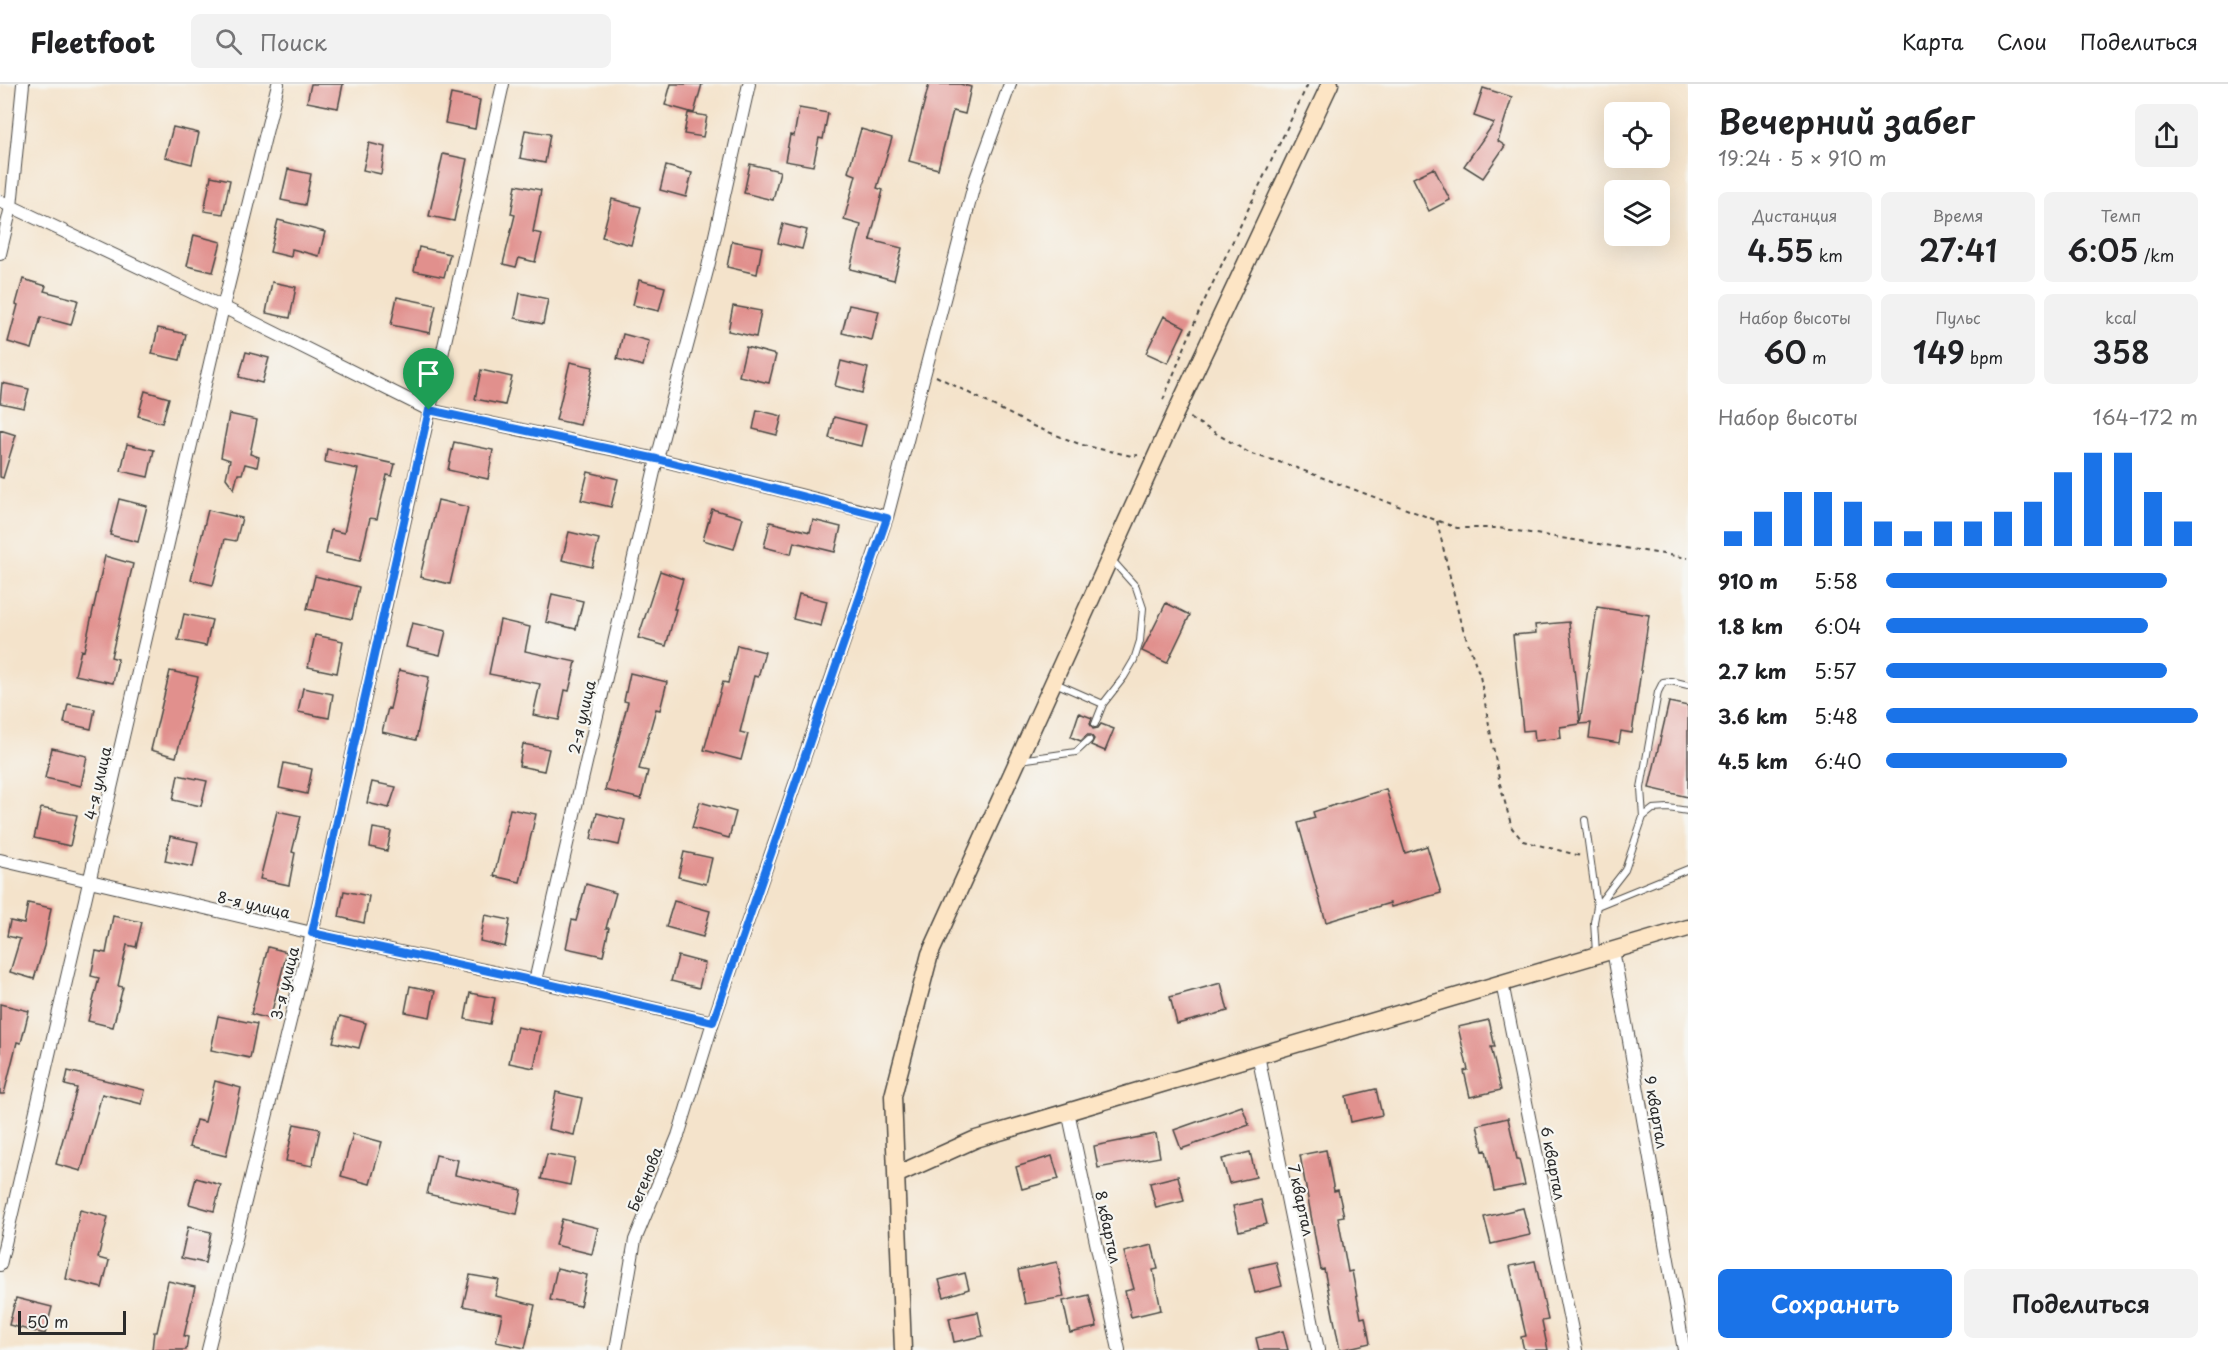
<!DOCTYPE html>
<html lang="ru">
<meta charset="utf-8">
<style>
:root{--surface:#fff;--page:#f2f2f2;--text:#202124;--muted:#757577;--line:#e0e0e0;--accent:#1a73e8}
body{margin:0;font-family:"Playpen Sans",sans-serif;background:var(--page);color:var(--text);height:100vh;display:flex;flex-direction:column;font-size:22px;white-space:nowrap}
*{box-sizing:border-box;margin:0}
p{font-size:20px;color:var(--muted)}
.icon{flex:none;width:33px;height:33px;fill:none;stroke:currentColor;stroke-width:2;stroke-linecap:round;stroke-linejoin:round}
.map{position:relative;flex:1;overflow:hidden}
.sheet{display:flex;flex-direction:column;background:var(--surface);width:540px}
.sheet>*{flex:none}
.controls{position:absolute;left:1604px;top:18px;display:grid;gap:12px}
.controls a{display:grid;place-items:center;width:66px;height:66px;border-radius:9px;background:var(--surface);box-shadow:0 6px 24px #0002;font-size:30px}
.scale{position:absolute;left:18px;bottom:15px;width:108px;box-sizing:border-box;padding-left:6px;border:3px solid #2b2b2b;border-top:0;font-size:16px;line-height:21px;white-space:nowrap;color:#2b2b2b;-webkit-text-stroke:4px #f6f6f2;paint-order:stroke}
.pin{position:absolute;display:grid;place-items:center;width:51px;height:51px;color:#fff;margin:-62px -26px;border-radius:50% 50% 50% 0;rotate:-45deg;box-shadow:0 0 6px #0007}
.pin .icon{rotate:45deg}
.round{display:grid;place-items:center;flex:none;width:63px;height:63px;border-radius:9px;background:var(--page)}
.head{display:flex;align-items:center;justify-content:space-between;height:102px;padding:0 30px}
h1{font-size:33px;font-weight:600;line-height:45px}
.stats{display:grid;grid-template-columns:repeat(3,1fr);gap:9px;height:102px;padding:6px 30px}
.stats div{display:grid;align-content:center;border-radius:9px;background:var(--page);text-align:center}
.stats b{font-size:30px;font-weight:600}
.stats small{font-size:16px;font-weight:400}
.stats p{font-size:16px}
.chart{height:168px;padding:12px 30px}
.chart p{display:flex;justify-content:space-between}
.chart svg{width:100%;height:108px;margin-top:6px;stroke:var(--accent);stroke-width:6}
.action{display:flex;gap:12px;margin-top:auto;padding:12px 30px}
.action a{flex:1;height:69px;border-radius:9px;background:var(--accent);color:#fff;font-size:24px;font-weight:600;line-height:69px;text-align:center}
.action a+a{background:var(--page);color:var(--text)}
ul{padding:0 30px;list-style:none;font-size:20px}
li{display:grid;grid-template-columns:96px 72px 1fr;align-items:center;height:45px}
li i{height:15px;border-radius:8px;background:var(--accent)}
header{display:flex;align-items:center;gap:36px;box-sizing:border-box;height:84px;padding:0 30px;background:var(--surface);border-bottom:2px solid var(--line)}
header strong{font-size:28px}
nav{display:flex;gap:33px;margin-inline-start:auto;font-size:21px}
.search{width:420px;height:54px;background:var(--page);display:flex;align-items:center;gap:15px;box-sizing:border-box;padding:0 21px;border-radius:9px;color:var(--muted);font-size:22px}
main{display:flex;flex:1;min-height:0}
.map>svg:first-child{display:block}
</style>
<header>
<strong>Fleetfoot</strong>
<div class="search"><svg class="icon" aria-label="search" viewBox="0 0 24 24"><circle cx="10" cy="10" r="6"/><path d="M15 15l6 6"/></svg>Поиск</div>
<nav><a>Карта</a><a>Слои</a><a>Поделиться</a></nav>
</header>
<main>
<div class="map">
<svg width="1688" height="1266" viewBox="0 0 1688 1266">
<rect width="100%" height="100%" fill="#f6f6f2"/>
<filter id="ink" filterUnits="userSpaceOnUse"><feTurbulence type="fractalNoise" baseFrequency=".0167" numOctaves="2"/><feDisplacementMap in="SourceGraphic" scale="12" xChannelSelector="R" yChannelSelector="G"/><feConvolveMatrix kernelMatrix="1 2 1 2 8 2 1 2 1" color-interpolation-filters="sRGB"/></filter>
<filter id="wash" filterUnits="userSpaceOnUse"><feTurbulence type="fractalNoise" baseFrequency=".008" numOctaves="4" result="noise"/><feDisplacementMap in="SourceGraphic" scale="24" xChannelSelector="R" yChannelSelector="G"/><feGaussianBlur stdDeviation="1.35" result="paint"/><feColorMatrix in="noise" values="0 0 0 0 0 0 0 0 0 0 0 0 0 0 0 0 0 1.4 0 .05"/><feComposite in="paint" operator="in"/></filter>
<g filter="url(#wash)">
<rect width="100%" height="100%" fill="#f4e3cb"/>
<g id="blocks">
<path fill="#e1908d" d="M311,0h32l-5,24 -31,-6z
M671,0h31l-8,29 -29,-8z
M929,0h31l11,3 -6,27 -12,-3 -15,58 -29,-8z
M1483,4l29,9 -14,44 7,5 -22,32 -19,-12 30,-43 -20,-7z
M451,10l29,6 -5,29 -30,-6z
M799,24l29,5 -5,26 -4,-1 -6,28 -28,-5 5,-26 4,1z
M688,29l19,3 -4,21 -19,-3z
M173,43l26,6 -7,31 -27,-7z
M861,45l31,9 -15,50 6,2 -13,50 32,8 -8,32 -44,-11 11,-44 -17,-5 12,-45 -8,-3z
M525,46l25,4 -5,29 -25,-5z
M369,59l16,4 -4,27 -18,-4z
M443,70l24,5 -13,62 -25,-5z
M750,80l30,7 -7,29 -29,-7z
M666,82l26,7 -6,24 -26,-7z
M1434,84l16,32 -21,11 -16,-33z
M288,85l23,5 -6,31 -24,-5z
M211,92l19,4 -7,34 -19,-3z
M516,101l25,5 -8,42 9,2 -7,28 -16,-4 -3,9 -13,-3 12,-49 -4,-1z
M612,115l29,8 -10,38 -29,-8z
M278,136l47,12 -6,24 -27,-7 -1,8 -21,-5z
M783,140l24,6 -5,19 -24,-6z
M194,151l27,7 -8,30 -26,-6z
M732,157l30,6 -5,27 -30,-7z
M419,163l31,7 -6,23 -30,-6z
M23,195l23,7 -2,5 34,9 -7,25 -30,-8 -9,32 -24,-7 10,-37 -2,-1z
M639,196l26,7 -6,24 -26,-6z
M272,198l24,5 -6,31 -24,-5z
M520,209l28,6 -5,25 -28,-6z
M397,213l39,8 -6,28 -39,-8z
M849,221l30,6 -7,29 -30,-7z
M733,222l28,5 -5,26 -28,-6z
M1164,232l21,11 -17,36 -22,-10z
M158,244l28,6 -6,26 -28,-6z
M623,250l26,7 -6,25 -26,-7z
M746,263l30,8 -7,28 -30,-7z
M246,268l23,6 -7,25 -23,-6z
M841,277l27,7 -6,25 -27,-7z
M570,278l23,5 -13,58 -24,-5z
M481,286l31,7 -7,28 -30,-6z
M2,299l27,6 -5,19 -24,-5z
M145,307l24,7 -7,25 -24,-7z
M757,326l25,6 -5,19 -24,-6z
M229,330l28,6 -7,34 9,3 -2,10 -12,-3 -3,10h-4l-4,15 -8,-11 4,-18 -9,-3z
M834,333l32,8 -5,21 -32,-8z
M0,346l16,5 -13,43 -3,-1z
M454,358l39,8 -5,29 -40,-9z
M127,360l27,6 -6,27 -27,-6z
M327,365l68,15 -3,12 -5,-1 -10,44 -7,-1 -10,43 -34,-7 5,-24 13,3 14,-64 -33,-7z
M588,388l30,7 -7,28 -30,-7z
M119,415l28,7 -9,36 -28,-7z
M438,416l30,7 -18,77 -30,-7z
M712,425l31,9 -9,31 -31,-9z
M208,426l34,8 -6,23 -11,-2 -12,46 -22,-5z
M813,436l28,7 -6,25 -41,-10 -3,12 -27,-7 6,-25 40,10z
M569,448l30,7 -7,28 -30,-7z
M105,472l28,8 -22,93 7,2 -5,24 -38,-8 6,-25 3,1z
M660,487l23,8 -9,30h2l-10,37 -28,-8z
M315,492l44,11 -7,32 -45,-10z
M552,510l31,7 -7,28 -30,-7z
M799,510l28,7 -6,25 -28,-7z
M1166,519l24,12 -23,48 -25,-12z
M1597,523l52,8 -17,118 -11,-2 -2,12 -30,-5 2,-15 -11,1z
M184,530l28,6 -6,26 -28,-6z
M500,536l30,7 -5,24 51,11 -7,29 -4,-1 -6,30 -26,-5 7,-31 -51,-10z
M1569,538l11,102 -20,3 1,11 -26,3 -1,-11 -11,1 -10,-96 23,-2 -1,-8z
M412,539l34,8 -6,24 -34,-8z
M315,551l28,6 -6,32 -29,-6z
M737,561l28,7 -7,25 -4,-1 -14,56 8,2 -7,26 -37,-10 19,-68 5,1z
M399,586l30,7 -13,63 -34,-8 6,-24 2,1z
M170,587l28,6 -22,80 -25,-7z
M630,589l37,9 -7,28 -4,-1 -17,60 9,2 -7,28 -36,-9 23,-88 -4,-1z
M303,604l30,6 -4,24 -31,-6z
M1669,618l19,4v91l-39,-9z
M68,620l27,5 -4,20 -27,-6z
M1079,629l13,5 -2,6 3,5 5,-1 3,-4 13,5 -9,22 -14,-6 3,-6 -3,-4h-4l-6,6 -10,-4z
M523,660l26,5 -5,22 -25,-5z
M52,664l35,8 -6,30 -36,-8z
M284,679l28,6 -5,25 -28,-6z
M178,691l29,6 -6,25 -28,-6z
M372,698l24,5 -7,21 -22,-5z
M1386,705l19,64 22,-7 14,47 -50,14 -1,-4 -64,19 -28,-99 17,-5 -2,-6z
M700,718l36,10 -7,26 -37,-10z
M41,724l36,7 -7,31 -36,-8z
M510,725l26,5 -16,68 -26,-6z
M277,727l24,5 -9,36 3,1 -6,32 -29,-6z
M597,729l28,7 -6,25 -28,-6z
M373,744l18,3 -4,20 -17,-4z
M170,752l28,6 -5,25 -28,-6z
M684,768l28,6 -6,26 -28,-7z
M586,800l30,9 -10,35h3l-6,28 -37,-8 6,-28 4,1z
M344,807l25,5 -5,27 -25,-6z
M674,817l36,10 -7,26 -37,-10z
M28,819l23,5 -7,38 -10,33 -24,-7 10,-33 -13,-3 3,-15 14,3z
M485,831l25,5 -5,27 -25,-6z
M113,832l29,6 -6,25 -9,-2 -9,41 5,1 -10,40 -25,-6 11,-43 -8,-2 5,-25 10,2z
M268,863l19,5 -17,67 -19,-5z
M678,872l27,7 -6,25 -28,-7z
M1221,899l7,28 -51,13 -7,-27z
M410,902l25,5 -5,26 -25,-5z
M470,909l25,5 -5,26 -25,-5z
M0,920l29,7 -8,32 -4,-1 -13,52h-4z
M218,932l39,8 -7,34 -39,-8z
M340,932l26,7 -7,25 -26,-6z
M1489,936l6,27h-4l10,43 -31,7 -6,-26 4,-1 -10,-43z
M517,943l24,5 -7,36 -25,-5z
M68,987l77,19 -3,14 -40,-10 -21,77 -25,-7 21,-76 -12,-3z
M215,997l26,7 -15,68 -37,-9 7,-27 9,2z
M1376,1005l6,26 -31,7 -5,-26z
M556,1008l26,6 -8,37 -26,-6z
M1242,1022l7,19 -68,24 -7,-19z
M1508,1034l9,41h2l6,26 -31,6 -8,-41 -3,1 -6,-26z
M294,1040l26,5 -8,37 -26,-5z
M353,1050l29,8 -12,42 -29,-8z
M1156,1050l4,23 -62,11 -4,-22z
M1326,1066l8,41 4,-1 6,26 -6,1 10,55 4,-1 9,47 4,-1 5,26 -30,7 -16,-81 -3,1 -21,-115z
M1250,1068l6,25 -27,6 -7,-24z
M547,1070l28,5 -5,26 -29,-6z
M436,1071l22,5 -3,15 67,15 -5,24 -90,-20z
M1052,1072l7,23 -37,10 -6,-22z
M1178,1092l6,25 -28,7 -6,-25z
M196,1094l25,7 -7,26 -25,-7z
M1261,1116l6,24 -28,7 -6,-25z
M1523,1124l7,27 -39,9 -7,-27z
M80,1126l28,7 -10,41 11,3 -7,27 -36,-9z
M562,1135l36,9 -6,26 -37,-9z
M188,1143l23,5 -6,31 -24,-5z
M1152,1161l6,24 -5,1 8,40 -30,7 -6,-26 9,-2 -10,-37z
M1535,1177l13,59 -6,1 6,29h-24l-3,-13 5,-1 -16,-70z
M1057,1178l7,35 -39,7 -7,-34z
M1276,1178l6,24 -27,7 -6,-25z
M557,1184l30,7 -7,31 -30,-6z
M965,1189l4,16 -25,8 -5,-17z
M470,1191l29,5 -4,16 40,9 -10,43 -29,-6 6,-28 -39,-8z
M168,1197l27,6 -11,49 4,1 -2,13h-34l2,-18h3z
M1089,1211l8,32 -27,6 -7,-32z
M16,1214l36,9 -7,27 -36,-9z
M978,1228l5,24 -29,6 -5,-24z
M1283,1247l5,19h-29l-3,-12z"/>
</g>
</g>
<g filter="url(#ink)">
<use href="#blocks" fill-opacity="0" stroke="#494743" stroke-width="1.5"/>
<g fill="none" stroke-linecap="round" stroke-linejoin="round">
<defs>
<path id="lane" d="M1053,598l50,22
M1095,640l8,-20 21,-27 10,-17 6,-19 3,-33 -7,-21 -25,-28
M1020,676l56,-8 13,-12
M1643,733l-2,-29 17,-96 5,-10 8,-1 17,4
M1585,736l12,86 91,-37
M1596,869l-2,-31 3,-16 28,-36 18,-53 10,-8 15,-1 20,3"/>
<path id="street" d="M0,117l223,106 206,103 228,49 230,58
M0,170l11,-47 12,-123
M0,776l312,73 223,48 178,41
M1613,866l71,400
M535,897l122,-522 51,-192 41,-183
M1502,899l74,367
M1258,971l60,295
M1068,1027l51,239
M0,1181l223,-958 55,-223
M208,1266l104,-417 191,-849
M616,1266l19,-110 43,-104 35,-114 174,-505 88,-336 35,-97"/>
<path id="secondary" d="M896,1091l80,-36 712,-211
M903,1266l-10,-254 37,-142 246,-542 154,-328"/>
</defs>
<use href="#lane" stroke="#494743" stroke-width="8"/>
<use href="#street" stroke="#494743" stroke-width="14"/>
<use href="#secondary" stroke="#494743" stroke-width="19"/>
<path stroke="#494743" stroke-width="2" stroke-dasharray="4.5 4.5" stroke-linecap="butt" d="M936,292l97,50 49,19 50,11 6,-1
M1163,316l36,-88 109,-228
M1190,334l61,36 35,10 171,64h41l190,30
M1437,437l23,99 20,56 20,108 12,44 11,13 58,15"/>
<use href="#lane" stroke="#fff" stroke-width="6"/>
<use href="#street" stroke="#fff" stroke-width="12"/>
<use href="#secondary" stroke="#fde5c5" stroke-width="16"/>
</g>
</g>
<g fill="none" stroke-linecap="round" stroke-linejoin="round" filter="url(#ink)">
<defs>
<path id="route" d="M429,326l228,49 230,59 -174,504 -178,-41 -223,-48z"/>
</defs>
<use href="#route" stroke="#fff" stroke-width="12"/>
<use href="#route" stroke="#1a73e8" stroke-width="8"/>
</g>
<g text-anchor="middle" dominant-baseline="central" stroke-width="4.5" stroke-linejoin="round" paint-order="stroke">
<g font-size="15" fill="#2b2b2b" stroke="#f6f6f2">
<text transform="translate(581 633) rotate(-77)">2-я улица</text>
<text transform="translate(97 699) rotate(-77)">4-я улица</text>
<text transform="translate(254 820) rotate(13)">8-я улица</text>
<text transform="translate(284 899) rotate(-76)">3-я улица</text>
<text transform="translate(1657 1028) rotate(80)">9 квартал</text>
<text transform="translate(1554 1079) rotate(79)">6 квартал</text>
<text transform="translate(644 1095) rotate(-68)">Бегенова</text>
<text transform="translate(1302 1116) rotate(78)">7 квартал</text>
<text transform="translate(1109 1143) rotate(78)">8 квартал</text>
</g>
</g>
</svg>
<div class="controls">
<a><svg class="icon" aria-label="locate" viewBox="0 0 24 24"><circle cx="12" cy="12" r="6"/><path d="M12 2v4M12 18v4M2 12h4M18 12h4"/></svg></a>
<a><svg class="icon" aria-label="layers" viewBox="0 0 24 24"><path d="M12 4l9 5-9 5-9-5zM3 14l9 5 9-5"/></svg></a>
</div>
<div class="scale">50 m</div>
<div class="pin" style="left:429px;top:326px;background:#1e9e55"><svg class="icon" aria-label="arrive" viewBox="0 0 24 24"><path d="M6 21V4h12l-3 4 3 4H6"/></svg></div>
</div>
<section class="sheet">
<div class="head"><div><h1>Вечерний забег</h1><p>19:24 · 5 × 910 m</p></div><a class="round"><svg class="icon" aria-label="share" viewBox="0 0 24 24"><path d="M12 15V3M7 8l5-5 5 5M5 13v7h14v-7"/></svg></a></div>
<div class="stats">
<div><p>Дистанция</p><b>4.55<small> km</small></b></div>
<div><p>Время</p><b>27:41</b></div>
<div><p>Темп</p><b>6:05<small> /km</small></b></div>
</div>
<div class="stats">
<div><p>Набор высоты</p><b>60<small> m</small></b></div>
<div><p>Пульс</p><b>149<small> bpm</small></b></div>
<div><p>kcal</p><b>358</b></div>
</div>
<div class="chart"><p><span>Набор высоты</span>164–172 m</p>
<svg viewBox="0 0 160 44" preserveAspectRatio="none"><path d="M5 44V38M15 44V30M25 44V22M35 44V22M45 44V26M55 44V34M65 44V38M75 44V34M85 44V34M95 44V30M105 44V26M115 44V14M125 44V6M135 44V6M145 44V22M155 44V34"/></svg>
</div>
<ul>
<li><b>910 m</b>5:58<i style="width:90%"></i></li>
<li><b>1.8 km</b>6:04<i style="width:84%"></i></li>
<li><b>2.7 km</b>5:57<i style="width:90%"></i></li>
<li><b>3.6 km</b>5:48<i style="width:100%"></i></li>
<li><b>4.5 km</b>6:40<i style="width:58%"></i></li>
</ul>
<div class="action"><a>Сохранить</a><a>Поделиться</a></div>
</section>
</main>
